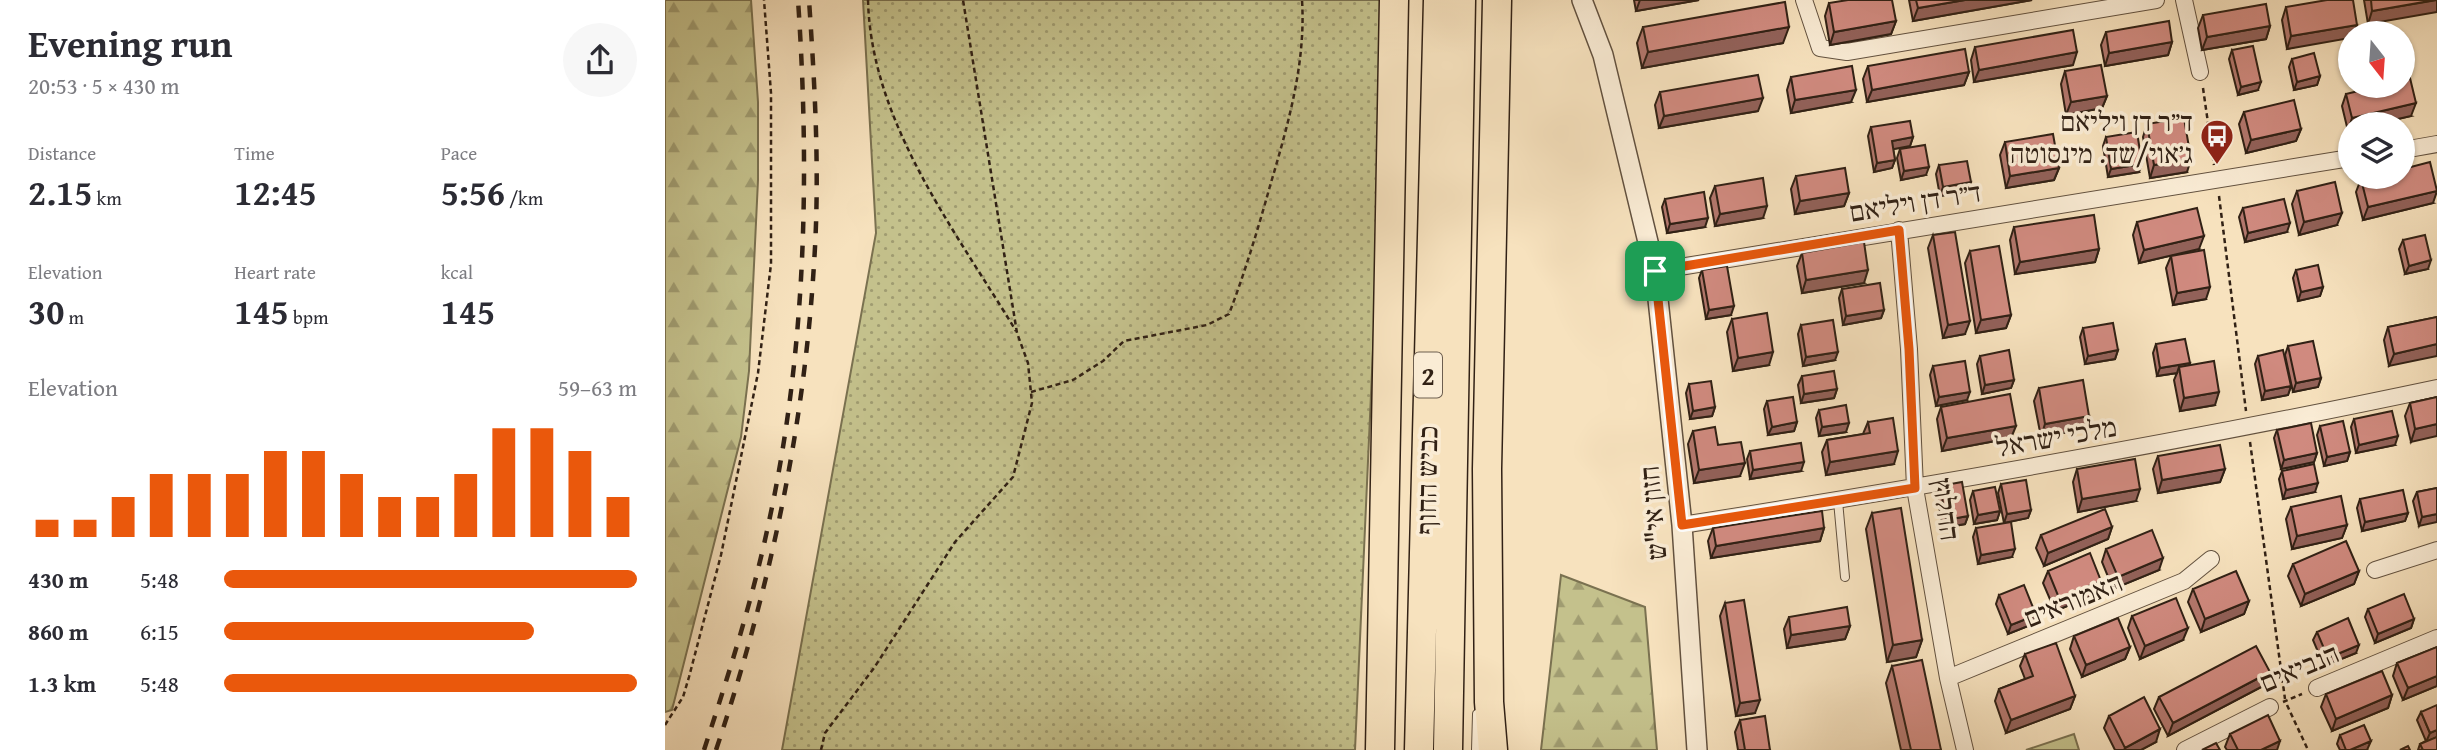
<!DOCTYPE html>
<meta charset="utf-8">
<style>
:root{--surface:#fff;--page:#f7f7f7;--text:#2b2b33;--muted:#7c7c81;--accent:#ea580c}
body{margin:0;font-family:"Gentium Book Plus","Frank Ruhl Libre",serif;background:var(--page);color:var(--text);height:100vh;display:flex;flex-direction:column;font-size:26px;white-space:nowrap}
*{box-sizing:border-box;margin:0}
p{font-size:23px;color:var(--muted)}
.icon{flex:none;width:38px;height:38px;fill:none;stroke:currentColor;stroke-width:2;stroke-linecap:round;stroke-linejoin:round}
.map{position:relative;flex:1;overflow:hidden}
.side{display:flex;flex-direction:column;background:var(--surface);width:665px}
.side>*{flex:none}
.needle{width:46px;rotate:163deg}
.fabs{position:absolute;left:1673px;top:21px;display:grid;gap:14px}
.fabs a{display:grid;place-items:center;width:77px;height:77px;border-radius:50%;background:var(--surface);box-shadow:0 2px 5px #0004;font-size:35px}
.pin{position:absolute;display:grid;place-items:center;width:60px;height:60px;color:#fff;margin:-30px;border-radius:14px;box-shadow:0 4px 10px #0006}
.round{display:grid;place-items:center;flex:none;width:74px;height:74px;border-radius:37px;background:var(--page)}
.head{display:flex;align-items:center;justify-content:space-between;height:119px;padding:0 28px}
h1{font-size:38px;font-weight:800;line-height:52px}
.stats{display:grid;grid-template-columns:repeat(3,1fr);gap:10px;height:119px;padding:7px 28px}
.stats div{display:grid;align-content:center}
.stats b{font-size:35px;font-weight:800}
.stats small{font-size:19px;font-weight:400}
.stats p{font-size:19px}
.chart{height:196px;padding:14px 28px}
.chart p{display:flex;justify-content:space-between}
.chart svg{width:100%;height:126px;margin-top:7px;stroke:var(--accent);stroke-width:6}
ul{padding:0 28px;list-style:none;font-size:23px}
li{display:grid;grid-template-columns:112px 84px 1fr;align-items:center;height:52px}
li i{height:18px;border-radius:9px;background:var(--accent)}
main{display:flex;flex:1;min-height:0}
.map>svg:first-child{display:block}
</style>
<main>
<section class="side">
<div class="head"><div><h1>Evening run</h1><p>20:53 · 5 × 430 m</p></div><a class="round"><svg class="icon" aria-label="share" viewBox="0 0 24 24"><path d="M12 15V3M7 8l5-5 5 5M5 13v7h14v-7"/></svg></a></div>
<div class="stats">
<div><p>Distance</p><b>2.15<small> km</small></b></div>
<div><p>Time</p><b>12:45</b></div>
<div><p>Pace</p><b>5:56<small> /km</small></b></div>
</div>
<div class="stats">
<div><p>Elevation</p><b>30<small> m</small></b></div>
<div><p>Heart rate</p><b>145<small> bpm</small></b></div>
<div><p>kcal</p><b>145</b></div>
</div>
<div class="chart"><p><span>Elevation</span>59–63 m</p>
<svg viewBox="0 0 160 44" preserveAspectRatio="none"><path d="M5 44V38M15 44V38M25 44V30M35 44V22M45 44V22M55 44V22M65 44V14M75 44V14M85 44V22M95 44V30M105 44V30M115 44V22M125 44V6M135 44V6M145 44V14M155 44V30"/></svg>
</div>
<ul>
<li><b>430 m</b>5:48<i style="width:100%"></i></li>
<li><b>860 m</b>6:15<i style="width:75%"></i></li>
<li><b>1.3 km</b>5:48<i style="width:100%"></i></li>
</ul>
</section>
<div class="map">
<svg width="1772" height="750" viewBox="0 0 1772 750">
<defs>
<pattern id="grass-dots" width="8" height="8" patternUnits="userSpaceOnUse" patternTransform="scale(1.75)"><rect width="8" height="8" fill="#c4c18c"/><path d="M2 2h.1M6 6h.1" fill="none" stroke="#a09c71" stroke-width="1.8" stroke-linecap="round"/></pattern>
<pattern id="forest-firs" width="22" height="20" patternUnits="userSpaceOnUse" patternTransform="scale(1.75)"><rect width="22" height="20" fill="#c4c18c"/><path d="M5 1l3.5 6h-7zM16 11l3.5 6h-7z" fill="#a09c71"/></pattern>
</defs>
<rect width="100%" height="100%" fill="#f7e2be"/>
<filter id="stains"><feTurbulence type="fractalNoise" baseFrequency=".00286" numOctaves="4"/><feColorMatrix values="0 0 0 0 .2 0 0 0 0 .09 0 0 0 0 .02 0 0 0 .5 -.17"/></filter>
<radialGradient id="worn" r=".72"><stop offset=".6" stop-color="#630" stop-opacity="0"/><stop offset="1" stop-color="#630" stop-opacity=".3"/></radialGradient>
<path fill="url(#grass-dots)" stroke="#7a7150" stroke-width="2" d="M198,0h517l-2,239 -23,511h-573l94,-517z"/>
<path fill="url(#forest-firs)" stroke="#7a7150" stroke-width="2" d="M0,0h86l7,102v78l-9,191 -8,66 -69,273 -7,2z
M896,575l84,32 12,143h-116z"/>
<path fill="#c4c18c" stroke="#7a7150" stroke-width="2" d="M1409,734l5,16h-53z"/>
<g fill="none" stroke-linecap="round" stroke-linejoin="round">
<defs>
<path id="service" d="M1173,501l7,76
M811,750l1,-36"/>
<path id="minor" d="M1139,0l16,48 27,4 309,-52
M1519,0l16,72
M1738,150l34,-6
M1234,230l10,119 6,139 33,190 17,72
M990,271l695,-113
M1017,525c253,-40 505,-84 755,-137
M1710,570l62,-20
M1283,678l236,-97 27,-22
M1652,688l120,-50
M1520,750l85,-43"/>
<path id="tertiary" d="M917,0l21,55 52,216 27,254 15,225"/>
<path id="motorway" d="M715,750l14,-750
M754,750l19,-750
M783,750l13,-750
M828,750l-4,-48 -2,-233 10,-469"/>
</defs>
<use href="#service" stroke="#62513f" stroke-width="10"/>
<use href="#minor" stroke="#62513f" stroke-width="18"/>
<use href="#tertiary" stroke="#62513f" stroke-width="22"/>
<use href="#motorway" stroke="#312115" stroke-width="31"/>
<path stroke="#312115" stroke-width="2.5" stroke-dasharray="5 3.5" stroke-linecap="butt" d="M203,0c3,122 87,230 148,331
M1538,88l11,77
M1554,196l27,215
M366,392l42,-12 30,-19 21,-20 83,-16 22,-11c16,-42 29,-85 41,-128 18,-61 36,-123 32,-186
M1585,442l35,257
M1618,702l19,-8
M1622,705l21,45
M0,725l18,-28 6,-20 32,-122 37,-182 13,-109v-171l-7,-93
M156,750l4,-17 49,-65 81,-126 58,-65 19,-74 -4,-40 -11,-30 -54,-333"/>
<use href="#service" stroke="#faecd5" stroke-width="8"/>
<use href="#minor" stroke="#faecd5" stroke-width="16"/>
<use href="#tertiary" stroke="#faecd5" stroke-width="19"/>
<use href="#motorway" stroke="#f7e2be" stroke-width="28"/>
<path stroke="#312115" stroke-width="4.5" stroke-dasharray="12 12" stroke-linecap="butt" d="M39,750c24,-74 48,-148 64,-224 38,-173 42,-350 30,-526
M51,750c53,-158 88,-320 98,-486 6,-88 1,-176 -5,-264"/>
</g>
<path fill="#b3776d" stroke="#312115" stroke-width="2" d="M969,0h65l-63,11z
M1244,0h123l-119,21z
M1699,0h73l-69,24z
M1164,3l67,18 -5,13 -61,11 -5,-29z
M1621,7l71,18 -3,8h-4l-63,16 -5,-29z
M1538,15l67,11 -4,13 -64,11 -4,-22z
M978,27l140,16 -141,25 -5,-25z
M1441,32l66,10 -4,13 -63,11 -4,-21z
M1310,47l98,18 -99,17 -3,-22z
M1567,50l26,40 -20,5 -9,-36z
M1627,59l28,17 -3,9 -23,5 -5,-23z
M1203,66l101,6 -5,13 -97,17 -4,-23z
M1400,71l42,25 -5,12 -36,7 -5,-31z
M1126,77l60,25 -60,11 -4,-23z
M995,92l98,19 -99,17 -4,-23z
M1681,94l65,22 -35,8h-26v6l-2,1 -6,-25z
M1579,112l57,17 -5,12 -50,12 -7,-29z
M1482,124l40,48 -37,6 -7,-41z
M1206,127l42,10 -3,9 -17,3 2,11 -3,8 -18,4 -6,-36z
M1441,137l33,35 -31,5 -5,-31z
M1340,142l54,26 -5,12 -48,8 -6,-33z
M1235,149l26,26 -25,5 -4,-22z
M1274,165l29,26 -28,5 -4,-22z
M1131,176l53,17 -5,13 -49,8 -4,-25z
M1696,179l72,24 -70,17 -7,-28z
M1050,186l48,32 -48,8 -5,-28z
M1632,191l40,34 -38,10 -7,-31z
M1000,199l40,28 -38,6 -5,-26z
M1578,208l44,24 -42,10 -6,-25z
M1472,222l62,27 -60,14 -6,-28z
M1349,227l85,22 -4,13 -80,12 -5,-34z
M1268,235l32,99 -22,4 -15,-90z
M1738,240l25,29 -23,5 -6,-25z
M1305,251l41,64 -5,13 -30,5 -11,-70z
M1137,253l62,30 -62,10 -5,-27z
M1506,256l35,43 -33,6 -7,-37z
M1037,270l29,45 -25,4 -7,-41z
M1631,270l27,17 -3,9 -22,5 -5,-23z
M1177,289l42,21 -3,8 -38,7 -4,-27z
M1772,317l-48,49 -5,-26 4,-13z
M1067,319l37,46 -36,6 -6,-39z
M1136,325l34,35 -32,6 -5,-32z
M1418,328l35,22 -3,9 -30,5 -5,-27z
M1491,344l34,19 -1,2 26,40 -35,6 -6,-31 3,-7 -20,3 -4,-23z
M1623,346l33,32 -3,9 -25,5 -8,-37z
M1315,356l34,24 -3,8 -29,6 -5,-30z
M1593,356l33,30 -3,9 -26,5 -7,-36z
M1268,366l34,34 -31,6 -6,-31z
M1137,376l35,13 -3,9 -33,5 -3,-18z
M1024,384l26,23 -3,9 -22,3 -4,-26z
M1374,388l50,28 -5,13 -43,8 -7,-36z
M1772,397l-26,45 -6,-26 5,-13z
M1102,401l30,21 -3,9 -26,4 -4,-26z
M1276,407l70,31 -69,13 -5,-32z
M1154,410l27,22 -27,4 -3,-18z
M1689,419l41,26 -39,8 -5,-26z
M1203,422l26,42 -68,11 -4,-23 5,-12 36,-6z
M1655,426l30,26 -3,9 -23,5 -7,-31z
M1612,430l40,23 -3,9 -33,7 -7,-31z
M1028,431l25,14 22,31 -46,7 -6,-39z
M1085,451l51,20 -51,8 -3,-20z
M1493,456l67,13 -5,13 -62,11 -5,-24z
M1412,469l59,32 -58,11 -5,-30z
M1617,471l33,21 -32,7 -4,-20z
M1336,484l30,26 -3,8 -24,5 -6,-30z
M1275,486l28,30 -3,8 -22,4 -6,-33z
M1772,488l-18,38 -6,-25 4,-9z
M1308,491l27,20 -3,9 -23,4 -4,-24z
M1695,499l48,14 -3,8 -43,10 -5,-23z
M1626,507l56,18 -5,13 -50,11 -6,-30z
M1207,513l50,127 -6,17 -29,5 -21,-133z
M1447,527l-4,12 -64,27 -8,-18 5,-13z
M1048,528h111l-4,13 -109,17 -3,-17z
M1311,528l36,29 -34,7 -5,-27z
M1441,549l53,21 -46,19 -11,-27z
M1628,564l66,7 -5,13 -53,22 -13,-30z
M1383,571l49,23 -42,17 -12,-28z
M1528,589l56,12 -5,13 -43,18 -13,-30z
M1334,595l34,29 -25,10 -12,-30z
M1060,603l30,110 -19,3 -16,-100z
M1703,609l46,10 -3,9 -36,15 -10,-26z
M1467,616l51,24 -43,19 -12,-31z
M1124,617l61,9 -5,13 -58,9 -3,-19z
M1652,632l39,21 -32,13 -11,-26z
M1409,636l56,11 -5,12 -43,18 -12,-28z
M1772,647v39l-34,14 -10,-24 4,-13z
M1360,654l50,42 -5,13 -64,24 -11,-32 4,-12 26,-10 -5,-13z
M1227,666l49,84h-40l-15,-67z
M1600,685l-97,51 -14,-27 5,-12z
M1661,694l66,1 -4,13 -56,23 -11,-24z
M1756,712l16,38h-19l2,-6 6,-3 -9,-21z
M1444,716l47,26 -15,8h-26l-11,-22z
M1075,720l30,30h-32l-3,-18z
M1565,734l47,16h-50l-2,-3z
M1675,735l27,15h-27l-3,-6z"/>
<path fill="#926159" stroke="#312115" stroke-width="2" d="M975,0h59l-63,11z
M1300,0h67l-119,21 5,-13z
M1772,0v12l-69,12 4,-13z
M1231,21l-5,13 -61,11 4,-13z
M1692,25l-3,8h-4v5l-63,11 4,-13z
M1605,26l-4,13 -64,11 5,-13z
M1124,27l-6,16 -141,25 6,-16z
M1507,42l-4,13 -63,11 4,-13z
M1412,52l-4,13 -99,17 5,-12z
M1304,72l-5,13 -97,17 5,-12z
M1655,76l-3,9 -23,5 3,-8z
M1596,82l-3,8 -20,5 3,-8z
M1191,90l-5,12 -60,11 4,-13z
M1442,96l-5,12 -36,7 5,-13z
M1098,98l-5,13 -99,17 5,-12z
M1751,103l-5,13 -35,8h-26v6l-2,1 4,-13z
M1636,129l-5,12 -50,12 5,-13z
M1248,137l-3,9 -21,4 3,-9z
M1526,159l-4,13 -37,6 4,-13z
M1230,160l-3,8 -18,4 3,-9z
M1477,164l-3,8 -31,5 3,-8z
M1264,167l-3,8 -25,5 3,-9z
M1394,168l-5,12 -48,8 4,-12z
M1306,182l-3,9 -28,5 3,-9z
M1772,191l-4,12 -70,17 5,-13z
M1184,193l-5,13 -49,8 5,-13z
M1102,206l-4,12 -48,8 5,-12z
M1677,213l-5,12 -38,10 5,-13z
M1043,218l-3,9 -38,6 3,-9z
M1625,223l-3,9 -42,10 3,-9z
M1539,236l-5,13 -60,14 5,-13z
M1434,249l-4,13 -80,12 5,-12z
M1766,260l-3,9 -23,5 4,-8z
M1203,270l-4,13 -62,10 4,-13z
M1545,287l-4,12 -33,6 4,-12z
M1658,287l-3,9 -22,5 3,-9z
M1069,306l-3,9 -25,4 3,-9z
M1219,310l-3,8 -38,7 3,-9z
M1346,315l-5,13 -30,5 5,-13z
M1305,321l-5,13 -22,4 5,-13z
M1772,344v12l-48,10 5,-12z
M1453,350l-3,9 -30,5 3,-8z
M1108,352l-4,13 -36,6 5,-13z
M1173,352l-3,8 -32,6 3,-9z
M1525,363l-3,8 -8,-4 -2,6 -20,3 3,-8z
M1656,378l-3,9 -25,5 3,-9z
M1349,380l-3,8 -29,6 3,-9z
M1626,386l-3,9 -26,5 3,-9z
M1172,389l-3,9 -33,5 3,-9z
M1305,392l-3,8 -31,6 3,-9z
M1554,392l-4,13 -35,6 4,-13z
M1050,407l-3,9 -22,3 3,-8z
M1424,416l-5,13 -43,8 4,-13z
M1132,422l-3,9 -26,4 4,-8z
M1184,423l-3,9 -27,4 3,-9z
M1772,424v12l-26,6 4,-13z
M1351,426l-5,12 -69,13 5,-13z
M1733,436l-3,9 -39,8 3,-8z
M1233,451l-4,13 -68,11 4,-13z
M1685,452l-3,9 -23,5 3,-9z
M1652,453l-3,9 -33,7 3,-9z
M1139,462l-3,9 -51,8 3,-9z
M1080,463l-5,13 -46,7 5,-13z
M1560,469l-5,13 -62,11 4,-13z
M1653,483l-3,9 -32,7 3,-9z
M1475,489l-4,12 -58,11 4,-13z
M1366,510l-3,8 -24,5 3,-9z
M1335,511l-3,9 -23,4 4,-9z
M1743,513l-3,8 -43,10 3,-9z
M1772,514v8l-18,4 3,-9z
M1303,516l-3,8 -22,4 3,-8z
M1682,525l-5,13 -50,11 5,-13z
M1447,527l-4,12 -64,27 4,-13z
M1159,528l-4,13 -109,17 5,-12z
M1350,549l-3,8 -34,7 3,-9z
M1498,558l-4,12 -46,19 5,-12z
M1694,571l-5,13 -53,22 4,-12z
M1436,581l-4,13 -42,17 4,-13z
M1584,601l-5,13 -43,18 4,-13z
M1371,615l-3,9 -25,10 3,-9z
M1749,619l-3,9 -36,15 3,-9z
M1185,626l-5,13 -58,9 4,-13z
M1523,628l-5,12 -43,19 5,-13z
M1257,640l-6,17 -29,5 6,-17z
M1694,645l-3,8 -32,13 4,-8z
M1465,647l-5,12 -43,18 4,-12z
M1605,672l-5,13 -97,51 5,-13z
M1772,676v10l-34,14 5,-12z
M1727,695l-4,13 -56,23 4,-12z
M1410,696l-5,13 -64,24 5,-13z
M1095,700l-5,13 -19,3 4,-13z
M1495,729l-4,13 -15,8h-17l1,-2z
M1772,730v7l-11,5 4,-9z
M1615,741l-3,9h-16z
M1706,741l-4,9h-17z"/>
<path fill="#d08a7f" stroke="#312115" stroke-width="2" d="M1183,0h44l4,21 -62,11 -5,-29z
M1251,0h49l-47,8z
M1662,0h26l4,25 -66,11 -5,-29z
M1706,0h64l-63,11z
M1120,2l4,25 -141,25 -5,-25z
M1601,4l4,22 -63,11 -4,-22z
M1504,21l3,21 -63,11 -3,-21z
M1408,30l4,22 -98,18 -4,-23z
M1588,46l8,36 -20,5 -9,-37z
M1300,49l4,23 -97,18 -4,-24z
M1649,53l6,23 -23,6 -5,-23z
M1436,65l6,31 -36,6 -6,-31z
M1187,66l4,24 -61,10 -4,-23z
M1093,75l5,23 -99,18 -4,-24z
M1745,78l6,25 -64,15 -6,-24 33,-8h24v-6z
M1629,100l7,29 -50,11 -7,-28z
M1519,118l7,41 -37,6 -7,-41z
M1245,121l3,16 -21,4 3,19 -18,3 -6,-36z
M1472,132l5,32 -31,5 -5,-32z
M1388,134l6,34 -49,8 -5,-34z
M1260,145l4,22 -25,4 -4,-22z
M1302,161l4,21 -28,5 -4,-22z
M1765,162l7,29 -69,16 -7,-28 9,-2h33v-8z
M1180,168l4,25 -49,8 -4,-25z
M1098,178l4,28 -47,8 -5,-28z
M1670,182l7,31 -38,9 -7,-31z
M1039,192l4,26 -38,6 -5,-25z
M1619,199l6,24 -42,10 -5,-25z
M1532,208l7,28 -60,14 -7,-28z
M1429,215l5,34 -79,13 -6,-35z
M1290,232l15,89 -22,4 -15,-90z
M1760,235l6,25 -22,6 -6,-26z
M1199,242l4,28 -62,10 -4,-27z
M1334,246l12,69 -30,5 -11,-69z
M1539,250l6,37 -33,6 -6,-37z
M1653,265l5,22 -22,5 -5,-22z
M1062,266l7,40 -25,4 -7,-40z
M1215,283l4,27 -38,6 -4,-27z
M1102,313l6,39 -35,6 -6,-39z
M1772,317v27l-43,10 -6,-27z
M1168,320l5,32 -32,5 -5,-32z
M1448,323l5,27 -30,6 -5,-28z
M1520,339l5,24 -30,5 -4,-24z
M1648,341l8,37 -25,5 -8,-37z
M1344,350l5,30 -29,5 -5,-29z
M1618,350l8,36 -26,5 -7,-35z
M1300,361l5,31 -31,5 -6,-31z
M1549,361l5,31 -35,6 -5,-31z
M1169,371l3,18 -33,5 -2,-18z
M1418,380l6,36 -44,8 -6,-36z
M1046,381l4,26 -22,4 -4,-27z
M1345,394l6,32 -69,12 -6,-31z
M1128,397l4,25 -25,5 -5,-26z
M1772,397v27l-22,5 -5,-26z
M1181,405l3,18 -27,4 -3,-17z
M1727,411l6,25 -39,9 -5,-26z
M1228,418l5,33 -68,11 -3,-22 43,-7 -2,-11z
M1678,421l7,31 -23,5 -7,-31z
M1646,423l6,30 -33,7 -7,-30z
M1050,427l3,18 23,-3 4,21 -46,7 -6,-39z
M1136,443l3,19 -51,8 -3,-19z
M1555,445l5,24 -63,11 -4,-24z
M1470,459l5,30 -58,10 -5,-30z
M1649,464l4,19 -32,7 -4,-19z
M1361,480l5,30 -24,4 -6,-30z
M1297,482l6,34 -22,4 -6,-34z
M1330,487l5,24 -22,4 -5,-24z
M1772,488v26l-15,3 -5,-25z
M1738,490l5,23 -43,9 -5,-23z
M1676,496l6,29 -50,11 -6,-29z
M1236,508l21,132 -29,5 -21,-132z
M1440,509l7,18 -64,26 -7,-18z
M1157,511l2,17 -108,18 -3,-18z
M1346,522l4,27 -34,6 -5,-27z
M1487,530l11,28 -45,19 -12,-28z
M1681,541l13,30 -54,23 -12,-30z
M1425,553l11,28 -42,17 -11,-27z
M1571,571l13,30 -44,18 -12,-30z
M1359,585l12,30 -25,10 -12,-30z
M1739,594l10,25 -36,15 -10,-25z
M1511,598l12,30 -43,18 -13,-30z
M1079,600l16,100 -20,3 -15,-100z
M1182,607l3,19 -59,9 -2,-18z
M1453,618l12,29 -44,18 -12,-29z
M1683,618l11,27 -31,13 -11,-26z
M1391,643l19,53 -64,24 -12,-31 34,-13 -8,-22z
M1591,646l14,26 -97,51 -14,-26z
M1772,647v29l-29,12 -11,-25z
M1257,660l19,90h-30l-19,-84z
M1717,671l10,24 -56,24 -10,-25z
M1479,697l16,32 -35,19 -16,-32z
M1772,705v25l-7,3 -9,-21z
M1603,715l12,26 -19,9h-23l-8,-16z
M1100,716l5,34h-25l-5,-30z
M1699,725l7,16 -21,9h-4l-6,-15z
M1772,737v13h-14l-3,-6z
M1551,743l4,7h-18z
M1743,746l2,4h-10z"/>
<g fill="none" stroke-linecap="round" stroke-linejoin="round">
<defs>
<path id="route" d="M1234,230l10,119 6,139 -233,37 -27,-254z"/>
</defs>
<use href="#route" stroke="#fff" stroke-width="14"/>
<use href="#route" stroke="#ea580c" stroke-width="9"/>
</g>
<defs>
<symbol id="bus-pin" viewBox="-11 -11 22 30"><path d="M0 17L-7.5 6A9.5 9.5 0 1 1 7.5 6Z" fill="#8f2418" stroke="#faecd5"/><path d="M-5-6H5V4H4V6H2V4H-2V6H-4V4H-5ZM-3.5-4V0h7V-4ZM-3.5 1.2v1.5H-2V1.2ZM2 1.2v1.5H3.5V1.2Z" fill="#fff"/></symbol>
</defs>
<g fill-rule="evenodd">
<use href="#bus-pin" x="1533" y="117" width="38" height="52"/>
</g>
<g text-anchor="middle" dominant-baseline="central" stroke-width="7" stroke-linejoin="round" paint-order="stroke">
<rect fill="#faecd5" stroke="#6d5e4f" stroke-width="2" x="749" y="352.5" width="28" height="45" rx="5"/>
<g font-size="26" font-weight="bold" fill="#312115">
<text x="763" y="375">2</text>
</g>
<g font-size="28" fill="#312115" stroke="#faecd5" text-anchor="end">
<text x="1528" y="120">ד״ר דן ויליאם<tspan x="1528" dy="32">ג׳אוי/שד. מינסוטה</tspan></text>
</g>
<g font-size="28" fill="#312115" stroke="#faecd5">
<text transform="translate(1250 201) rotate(-9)">ד״ר דן ויליאם</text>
<text transform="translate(1391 436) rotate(-10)">מלכי ישראל</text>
<text transform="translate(761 480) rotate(-89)">כביש החוף</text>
<text transform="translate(1282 509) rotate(82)">החלוץ</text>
<text transform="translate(987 513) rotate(-95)">חזון אי"ש</text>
<text transform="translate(1408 599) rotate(-22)">האמוראים</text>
<text transform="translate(1634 667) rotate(-23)">הנביאים</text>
</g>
</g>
<rect width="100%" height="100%" filter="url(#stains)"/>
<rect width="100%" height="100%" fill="url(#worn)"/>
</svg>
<div class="fabs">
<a><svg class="needle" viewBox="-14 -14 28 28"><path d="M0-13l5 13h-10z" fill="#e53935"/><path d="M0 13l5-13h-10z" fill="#7c7c81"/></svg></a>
<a><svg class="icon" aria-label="layers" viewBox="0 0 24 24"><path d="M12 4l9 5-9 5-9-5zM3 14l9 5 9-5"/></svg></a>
</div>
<div class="pin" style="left:990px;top:271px;background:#1e9e55"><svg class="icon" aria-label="arrive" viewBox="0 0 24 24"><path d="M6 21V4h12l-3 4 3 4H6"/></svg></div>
</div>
</main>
